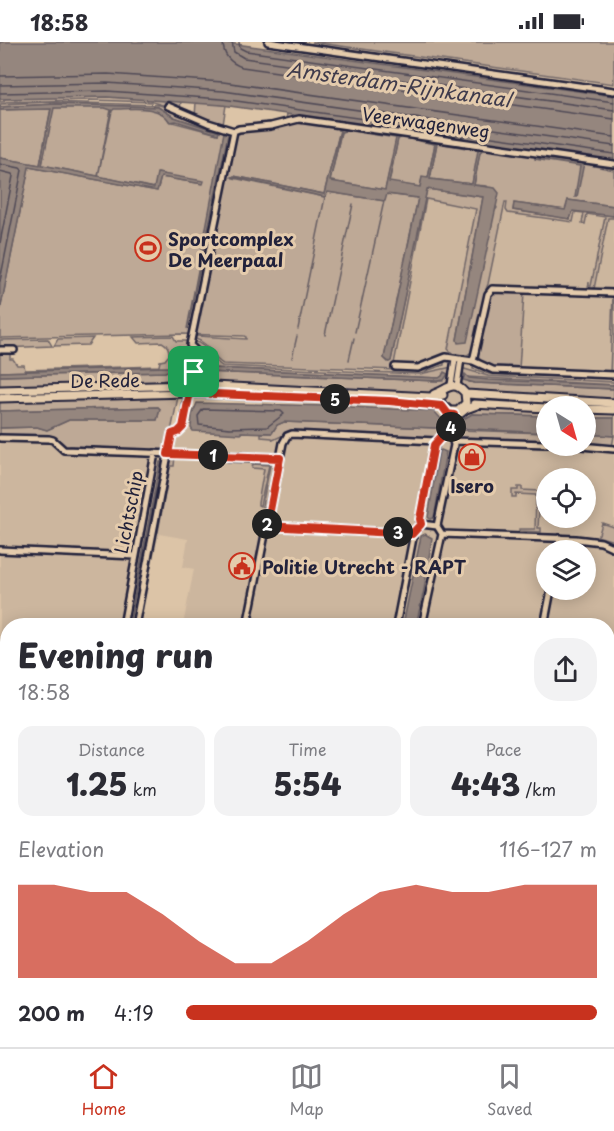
<!DOCTYPE html>
<meta charset="utf-8">
<style>
:root{--surface:#fff;--page:#f2f2f3;--text:#2b2b33;--muted:#7c7c81;--line:#e1e1e2;--accent:#c8321e}
body{margin:0;font-family:"Playpen Sans",sans-serif;background:var(--page);color:var(--text);height:100vh;display:flex;flex-direction:column;font-size:22px;white-space:nowrap}
*{box-sizing:border-box;margin:0}
p{font-size:20px;color:var(--muted)}
.icon{flex:none;width:33px;height:33px;fill:none;stroke:currentColor;stroke-width:2;stroke-linecap:round;stroke-linejoin:round}
.map{position:relative;flex:1;overflow:hidden}
.drawer{position:absolute;left:0px;top:576px;width:615px;height:429px;display:flex;flex-direction:column;background:var(--surface);border-radius:24px 24px 0 0;box-shadow:0 3px 15px #0003}
.drawer>*{flex:none}
.needle{width:39px;rotate:143deg}
.buttons{position:absolute;left:536px;top:354px;display:grid;gap:12px}
.buttons a{display:grid;place-items:center;width:60px;height:60px;border-radius:50%;background:var(--surface);box-shadow:0 3px 15px #0003;font-size:30px}
.pin{position:absolute;display:grid;place-items:center;width:51px;height:51px;color:#fff;margin:-26px;border-radius:12px;box-shadow:0 3px 9px #0006}
.km{position:absolute;width:30px;height:30px;margin:-15px;border-radius:50%;background:#222;color:#fff;font-size:16px;line-height:30px;text-align:center}
.round{display:grid;place-items:center;flex:none;width:63px;height:63px;border-radius:24px;background:var(--page)}
.summary{display:flex;align-items:center;justify-content:space-between;height:102px;padding:0 18px}
h1{font-size:33px;font-weight:800;line-height:45px}
.stats{display:grid;grid-template-columns:repeat(3,1fr);gap:9px;height:102px;padding:6px 18px}
.stats div{display:grid;align-content:center;border-radius:15px;background:var(--page);text-align:center}
.stats b{font-size:30px;font-weight:800}
.stats small{font-size:16px;font-weight:400}
.stats p{font-size:16px}
.chart{height:168px;padding:12px 18px}
.chart p{display:flex;justify-content:space-between}
.chart svg{width:100%;height:108px;margin-top:6px;fill:var(--accent);opacity:.7}
ul{padding:0 18px;list-style:none;font-size:20px}
li{display:grid;grid-template-columns:96px 72px 1fr;align-items:center;height:45px}
li i{height:15px;border-radius:8px;background:var(--accent)}
.status{display:flex;justify-content:space-between;align-items:center;height:42px;padding:0 30px;background:var(--surface);direction:ltr}
.status svg{height:16px;fill:currentColor}
.tab-bar{display:flex;justify-content:space-around;align-items:center;height:84px;border-top:2px solid var(--line);background:var(--surface);font-size:16px;color:var(--muted)}
.tab-bar a{display:grid;justify-items:center;gap:3px}
.tab-bar .selected{color:var(--accent)}
.map>svg:first-child{display:block}
</style>
<div class="status"><b>18:58</b><svg viewBox="0 0 49 12"><path d="M0 12V9h3v3zM5 12V6h3v6zM10 12V3h3v9zM15 12V0h3v12zM26 1h20v11H26zM47 4h2v5h-2z"/></svg></div>
<div class="map">
<svg width="614" height="1005" viewBox="0 0 614 1005">
<rect width="100%" height="100%" fill="#dcc4a7"/>
<filter id="ink" filterUnits="userSpaceOnUse"><feTurbulence type="fractalNoise" baseFrequency=".0167" numOctaves="2"/><feDisplacementMap in="SourceGraphic" scale="12" xChannelSelector="R" yChannelSelector="G"/><feConvolveMatrix kernelMatrix="1 2 1 2 8 2 1 2 1" color-interpolation-filters="sRGB"/></filter>
<g filter="url(#ink)">
<path fill="#ccb69e" fill-rule="evenodd" d="M424,141l190,26v431l-6,8v-22l-425,-1 11,-56 -11,-2 5,-28 -29,-5 -21,91 -130,1 -1,81h-7v-276l374,-3zM546,364h39v40h-39zM546,436h39v40h-39zM546,508h39v40h-39z"/>
<path fill="#bea996" stroke="#706668" stroke-width="1.5" fill-rule="evenodd" d="M312,0h302v42z
M52,55h55l74,4 -1,9 -28,-8 -63,-2 -89,2v-3z
M46,60l114,3 71,27v2l67,-14 316,45v3l-24,-3 24,5v36l-46,-6 -2,10 -52,-7 -1,7 57,9 3,-8 41,5v2h-6l-14,71 -6,-1 1,-6v4h2l14,-69 -18,-3 -2,10 -3,-1 2,-10 -9,-1 -2,10 -65,-9 -2,-3 1,-8h-2l-17,82 -3,8 -9,45h-2l1,4 -2,10 -6,4 -14,-1 -5,-5 28,-140 -50,-10 -33,170 24,1 27,-9v4l-18,6 -203,-7c-13,-7 -12,-21 -30,-26l1,-2h4l48,3v-2l-2,-1 -62,-2 -182,4v-27l29,-144 128,24 4,-14 42,7 -45,-11 -3,15 -113,-23 11,-57c16,-2 92,-2 106,3 5,2 8,5 10,10l49,13 1,-2 -45,-15 -16,-10 -102,-3 -56,3v-3zM337,88l9,1 -5,1 -11,49 55,9 12,-51 1,-1 -9,45 31,4 2,-9h6l7,-34 -30,-6 32,5 -7,36 42,5 7,-33 -4,-3 8,1 -3,3 -6,33 13,1 10,22 -3,4 -37,128 26,-143 -56,-8 -36,171 -3,2 -4,-4 34,-160 -32,-4 -2,7 -56,-9 -4,5 -91,-19 1,-2 90,18 16,-64z
M196,60l30,3 -3,20 10,2h-7l-31,-10z
M51,66l-11,57 -40,-7v-48z
M287,72l304,43 23,3v2l-315,-45 -28,7 -33,3 -1,-1 42,-5 7,-2z
M496,249l28,2 -5,76c-13,0 -37,2 -41,-14l12,-59z
M613,253l1,1v77h-4z
M173,294l3,5h13l-9,37 -49,7 -131,2v-11l165,-4c11,-3 13,-14 15,-23l-4,-1 -4,15 -4,4 -168,5v-20h10v7h3l4,6h7l1,5 134,-4 1,-5 5,-1 4,-5c0,-6 -1,-10 -7,-13l-24,1 -5,-6z
M93,296l-5,7 -34,1 4,-7z
M48,297l4,7 -52,2v-8z
M193,299c15,3 17,18 29,25l198,8 32,-7 -5,18 -14,8h-7l-225,-9 -6,-6 4,-18 -7,-17zM207,324l3,2 229,10 3,-2 2,-4 -1,9h-5l-233,-9 -1,-1z
M473,322l19,9 67,3 -70,-2 -16,-5z
M461,326l27,8 126,6v3l-146,-8 1,5 6,1 139,6v12l-145,-9 -9,-9z
M148,346v4l-148,4v-4z
M175,354l3,1 -11,54 -97,-5 -1,2 -7,-2 -7,-7 -55,-3v-8l37,-1 10,3 22,-10h88l3,-11 -2,-2 -158,4v-11z
M478,366l68,2v6l-74,-2 -17,10 4,6 87,3v10l-91,-5 -3,-6 3,-13z
M585,370l29,1v5h-29z
M284,380l152,6 5,-2 3,2 -3,5 -9,5 -142,-6 -17,8 -1,-2 -11,-1v-4h11l5,-8z
M585,392l29,2 -2,11 -27,-3z
M170,414h5l-1,10h-4l-12,66h-3z
M232,417l39,1v4l-43,-2z
M253,422l16,1 -9,41 -2,-1v-2l6,-34 -12,-1z
M270,423l7,2 -8,39 -3,1 -4,-1z
M518,445h4v3l18,1 -2,37h3v4l-22,-1v-2h16l1,-34 -20,-1v3h-4v-7h6z
M602,481l12,4v14l-17,-5 2,-2z
M614,624v29l-6,11v-33z
M614,684v43l-6,1v-28z
M0,745l7,1 -3,54 -4,-1z
M46,998h65l-64,6z
M526,998h41l1,7h-40z"/>
<path fill="#95867e" stroke="#675e63" stroke-width="1.5" fill-rule="evenodd" d="M0,0h221l393,54v64l-392,-55 -115,-8 -107,2z
M56,62l102,3 16,10 45,15 -1,2 -42,-13 -6,1c-11,-18 -38,-13 -56,-13l-2,2 -14,65 56,12 3,-15 47,8 -1,3 -42,-7 -4,14 -128,-24 -29,144v-153l40,7 11,-56 -51,1v-3zM54,66h51l6,2 -13,66 -56,-11z
M337,86l10,2 -6,2 -11,49 55,9 11,-52 -45,-7 50,7 -3,1 -9,43 31,5 2,-10 6,1 7,-34 -30,-6 32,5 -7,36 42,5 6,-34 -35,-6 41,5 -4,3 -6,33 21,3 4,5 -32,149 -9,1 -1,-3 26,-143 -56,-8 -36,172 -2,1 -5,-4 34,-160 -31,-4 -2,7 -57,-9 -3,5 -93,-20 2,-1 90,18 16,-63z
M224,90h6v2l-2,1 -41,194z
M535,115l49,6 -7,34h-2l5,-31 -45,-7z
M568,158l46,6v10l-41,-5 -3,8 -57,-9 1,-7 51,7z
M179,305c2,9 -4,22 -14,25l-165,4v-4l168,-5 4,-4 4,-15z
M206,312l2,1 -1,12 3,1 229,10 3,-2 2,-4 4,2 -4,6 -6,1 -233,-9 -2,-3z
M465,332l4,4 19,2 126,5v4l-139,-6 -12,-3z
M197,361l134,3 103,5 8,9 -1,6 -5,2 -152,-6 -7,3 -5,8 -31,-1v2l-48,-3 -2,-3 1,-13z
M158,365l2,2 -3,11h-88l-22,10 -10,-3 -37,1v-17z
M472,372l74,2v17l-90,-5 -1,-4z
M585,376h29v18l-29,-2z
M441,408l5,2 -12,66 -4,1 -2,-2 11,-66z
M160,420h2l-33,163z
M425,492l7,4 -8,52 -8,35h-13l18,-89z"/>
<g fill="none" stroke-linecap="round" stroke-linejoin="round">
<path stroke="#504a56" stroke-width="1.5" d="M223,0c0,13 7,21 19,25l372,52
M232,0l2,10 10,6 370,52
M239,0l1,6 6,3 368,51
M0,34l108,-2 115,8 391,55
M0,43l107,-2 116,8 391,55
M0,51l107,-2 115,8 392,55
M0,122l20,4 2,2 -22,111
M0,129l12,3 1,2 -13,67
M203,367l78,2 3,3 -17,13 -37,1 -31,-3 -1,-9z"/>
<path stroke="#675e63" stroke-width="1.5" d="M298,287l27,-132
M355,290l29,-131
M325,293l28,-131
M292,316l5,-22
M349,318l5,-22"/>
<defs>
<path id="minor" d="M268,0l346,49
M168,64l40,17 26,8 5,-2 32,-3 28,-7 315,45
M0,308h14
M473,319l15,-67 4,-5 122,4
M395,325l23,1 28,-11 27,4 20,9 121,5
M451,343l4,-26
M457,344l4,-27
M447,393l7,-20
M446,394l2,-22
M0,396l49,1 4,1 11,10 216,8
M453,399l93,3
M581,404l33,3
M421,482l16,2
M267,484l145,8
M442,492l134,5 25,3 13,6
M0,508l135,6
M558,508l2,-12
M123,584l32,-173
M135,584l37,-192 6,-2 5,-5 8,-51 6,-20 -1,-5 -6,-6 44,-214
M247,584l36,-183 4,-7 5,-2 144,7
M396,584l17,-88 -1,-4 9,-10 -1,-5 16,-78
M422,584l20,-92 -5,-8 17,-81 -1,-4
M544,584l7,-36
M0,661l8,1
M0,735h8
M0,819l8,4
M608,824l6,2
M608,836l6,1
M0,849l8,-5
M0,860l8,4
M608,882l6,1
M608,937l6,1
M608,990l2,15
M189,998l2,7
M307,998l17,7
M362,998l2,7
M411,998l6,7
M423,998l5,7
M464,998l2,3 7,-3
M520,998l3,7
M598,998v7
M329,1005l5,-7"/>
<path id="major" d="M0,348l192,-5 239,12 12,-2
M434,352c13,-4 19,-15 31,-1l1,10 -8,8h-8l-9,-8
M466,352l148,9
M0,356l188,-5 253,10
M474,362l72,4
M585,367l29,1
M461,371l5,-4 11,-4
M608,670l6,-12
M608,693l6,-15
M608,776l6,3
M608,783l6,1
M0,985h8
M0,993h8"/>
</defs>
<use href="#minor" stroke="#22223b" stroke-width="10"/>
<use href="#major" stroke="#22223b" stroke-width="11"/>
<use href="#minor" stroke="#e4cbac" stroke-width="5"/>
<use href="#major" stroke="#e4cbac" stroke-width="7"/>
</g>
</g>
<g fill="none" stroke-linecap="round" stroke-linejoin="round" filter="url(#ink)">
<defs>
<path id="route" d="M194,330l-3,21 198,8 53,5 6,8 6,1 -8,21 -5,1 -7,8 -14,74 1,5 -9,10 -145,-8 13,-68 -112,-4 4,-20 6,-2 5,-5z"/>
</defs>
<use href="#route" stroke="#fff" stroke-width="12"/>
<use href="#route" stroke="#c8321e" stroke-width="8"/>
</g>
<defs>
<symbol id="stadium-ring" viewBox="-11 -11 22 22"><circle r="9.5" fill="#e4cbac" stroke="#c8321e" stroke-width="1.5"/><path d="M0-5a6.5 5 0 1 0 0 10a6.5 5 0 1 0 0-10ZM-3.5-1.8h7v3.6h-7Z" fill="#c8321e"/></symbol>
<symbol id="shop-ring" viewBox="-11 -11 22 22"><circle r="9.5" fill="#e4cbac" stroke="#c8321e" stroke-width="1.5"/><path d="M-5-2.5h2.3a2.7 3.5 0 0 1 5.4 0H5L5.5 6h-11ZM-1.5-2.5h3a1.5 2.3 0 0 0-3 0Z" fill="#c8321e"/></symbol>
<symbol id="civic-ring" viewBox="-11 -11 22 22"><circle r="9.5" fill="#e4cbac" stroke="#c8321e" stroke-width="1.5"/><path d="M-.6-6.5H3V-4.5H.6V-3L4-1V1h2V6H-6V1h2V-1L-.6-3ZM-1.2 2.5V6h2.4V2.5Z" fill="#c8321e"/></symbol>
</defs>
<g fill-rule="evenodd">
<use href="#stadium-ring" x="133" y="191" width="30" height="30"/>
<use href="#shop-ring" x="457" y="400" width="30" height="30"/>
<use href="#civic-ring" x="227" y="509" width="30" height="30"/>
</g>
<g text-anchor="middle" dominant-baseline="central" stroke-width="6" stroke-linejoin="round" paint-order="stroke">
<g font-size="18" fill="#22223b" stroke="#e4cbac">
<text transform="translate(426 80) rotate(8)">Veerwagenweg</text>
<text transform="translate(105 338) rotate(-1)">De Rede</text>
<text transform="translate(128 470) rotate(-79)">Lichtschip</text>
</g>
<g font-size="18" font-weight="bold" fill="#22223b" stroke="#e4cbac" text-anchor="start">
<text x="168" y="196">Sportcomplex<tspan x="168" dy="21">De Meerpaal</tspan></text>
<text x="472" y="443" text-anchor="middle">Isero</text>
<text x="262" y="524">Politie Utrecht - RAPT</text>
</g>
<g font-size="20" font-style="italic" fill="#3f3b4c" stroke="#e4cbac">
<text transform="translate(399 42) rotate(8)">Amsterdam-Rijnkanaal</text>
</g>
</g>
</svg>
<div class="buttons">
<a><svg class="needle" viewBox="-14 -14 28 28"><path d="M0-13l5 13h-10z" fill="#e53935"/><path d="M0 13l5-13h-10z" fill="#7c7c81"/></svg></a>
<a><svg class="icon" aria-label="locate" viewBox="0 0 24 24"><circle cx="12" cy="12" r="6"/><path d="M12 2v4M12 18v4M2 12h4M18 12h4"/></svg></a>
<a><svg class="icon" aria-label="layers" viewBox="0 0 24 24"><path d="M12 4l9 5-9 5-9-5zM3 14l9 5 9-5"/></svg></a>
</div>
<div class="pin" style="left:194px;top:330px;background:#1e9e55"><svg class="icon" aria-label="arrive" viewBox="0 0 24 24"><path d="M6 21V4h12l-3 4 3 4H6"/></svg></div>
<b class="km" style="left:213px;top:413px">1</b>
<b class="km" style="left:267px;top:482px">2</b>
<b class="km" style="left:398px;top:490px">3</b>
<b class="km" style="left:451px;top:385px">4</b>
<b class="km" style="left:335px;top:357px">5</b>
<section class="drawer">
<div class="summary"><div><h1>Evening run</h1><p>18:58</p></div><a class="round"><svg class="icon" aria-label="share" viewBox="0 0 24 24"><path d="M12 15V3M7 8l5-5 5 5M5 13v7h14v-7"/></svg></a></div>
<div class="stats">
<div><p>Distance</p><b>1.25<small> km</small></b></div>
<div><p>Time</p><b>5:54</b></div>
<div><p>Pace</p><b>4:43<small> /km</small></b></div>
</div>
<div class="chart"><p><span>Elevation</span>116–127 m</p>
<svg viewBox="0 0 160 44" preserveAspectRatio="none"><path d="M0 44V6L10 6L20 9L30 9L40 18L50 29L60 38L70 38L80 29L90 18L100 9L110 6L120 9L130 9L140 6L150 6L160 6V44z"/></svg>
</div>
<ul>
<li><b>200 m</b>4:19<i style="width:100%"></i></li>
</ul>
</section>
</div>
<nav class="tab-bar">
<a class="selected"><svg class="icon" aria-label="home" viewBox="0 0 24 24"><path d="M3 11l9-7 9 7M6 9v11h12V9"/></svg>Home</a>
<a><svg class="icon" aria-label="map" viewBox="0 0 24 24"><path d="M3 6l6-2 6 2 6-2v14l-6 2-6-2-6 2zM9 4v14M15 6v14"/></svg>Map</a>
<a><svg class="icon" aria-label="saved" viewBox="0 0 24 24"><path d="M7 4h10v16l-5-4-5 4z"/></svg>Saved</a>
</nav>
